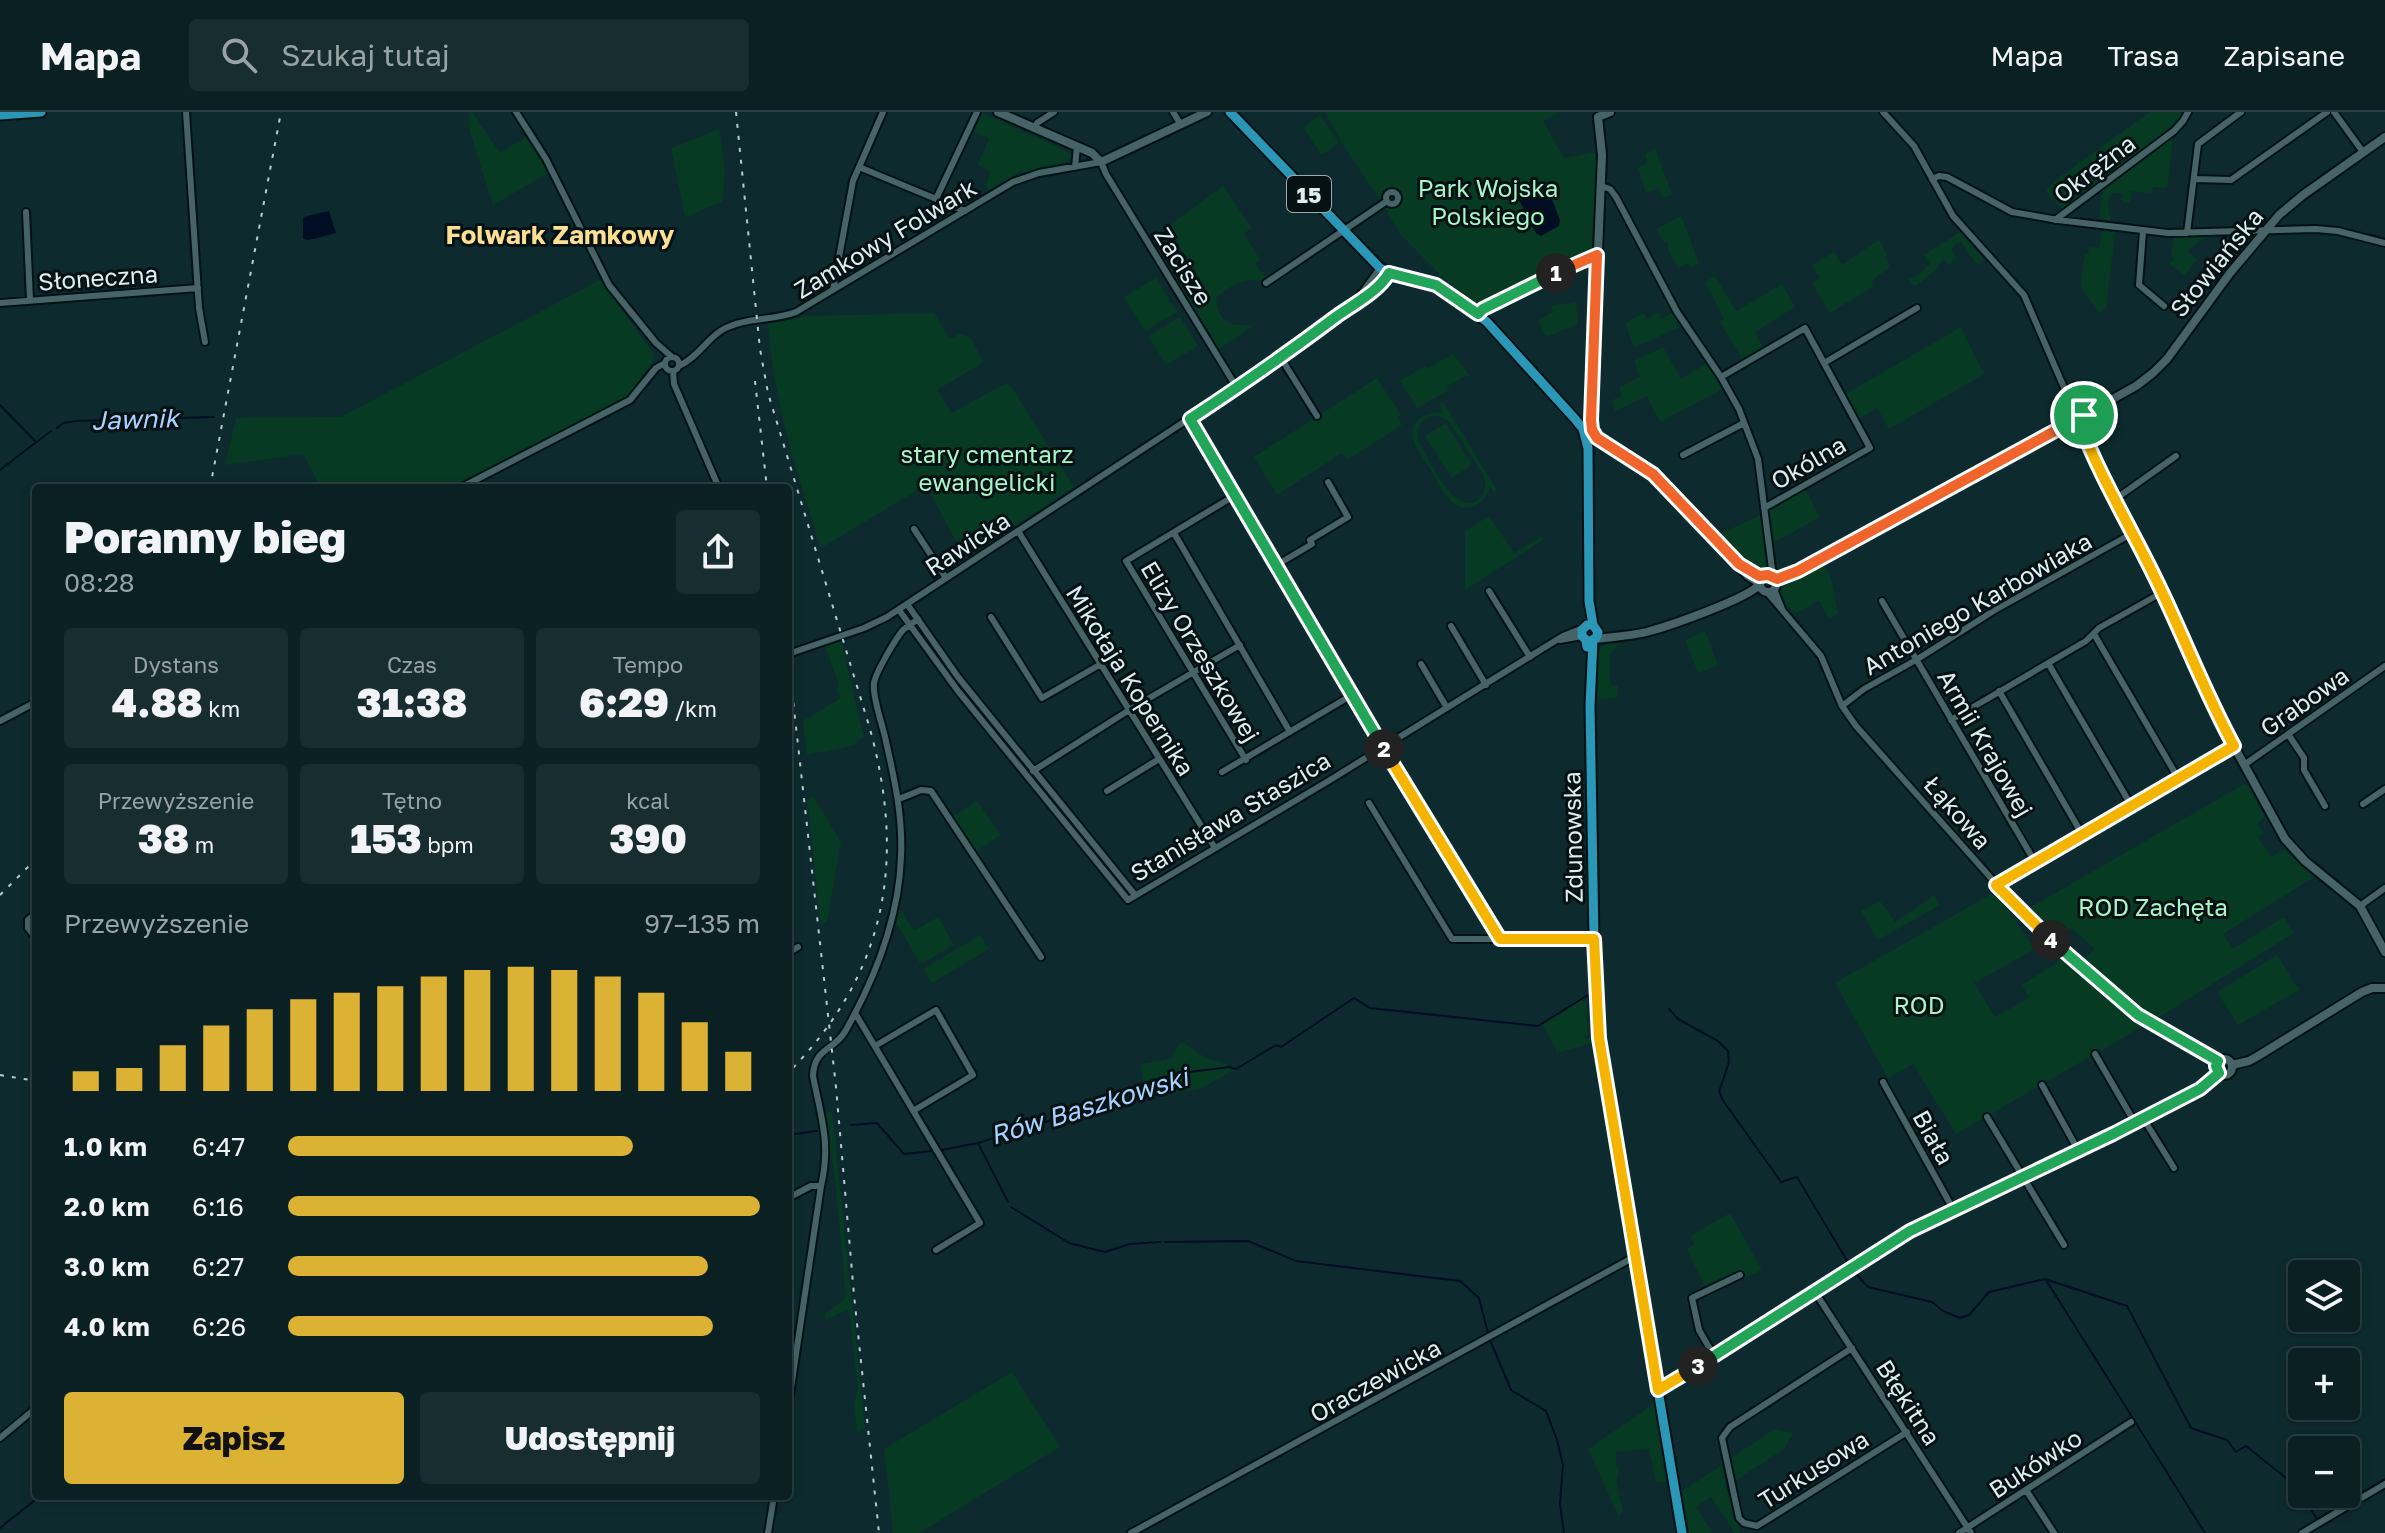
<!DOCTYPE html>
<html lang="pl">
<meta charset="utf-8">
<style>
:root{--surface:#0a2022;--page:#182d2f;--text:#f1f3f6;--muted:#99a3a5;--line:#2a3e40;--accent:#dbb233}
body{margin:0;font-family:"Golos Text",sans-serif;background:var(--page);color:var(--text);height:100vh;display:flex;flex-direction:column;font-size:30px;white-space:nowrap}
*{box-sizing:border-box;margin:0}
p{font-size:26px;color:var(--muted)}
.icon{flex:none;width:44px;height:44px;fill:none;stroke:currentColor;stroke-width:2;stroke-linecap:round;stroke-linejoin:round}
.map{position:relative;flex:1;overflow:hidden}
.panel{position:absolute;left:32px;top:372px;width:760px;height:1016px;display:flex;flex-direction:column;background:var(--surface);border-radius:8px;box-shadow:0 4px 12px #0003,0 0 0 2px var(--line)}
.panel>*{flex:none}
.buttons{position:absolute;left:2288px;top:1148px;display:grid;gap:16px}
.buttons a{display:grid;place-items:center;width:72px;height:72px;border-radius:8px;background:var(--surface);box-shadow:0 4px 12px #0003,0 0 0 2px var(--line);font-size:40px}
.pin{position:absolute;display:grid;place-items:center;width:68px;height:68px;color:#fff;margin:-34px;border:4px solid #fff;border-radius:50%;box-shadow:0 2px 8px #0007}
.km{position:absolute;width:40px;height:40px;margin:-20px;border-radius:50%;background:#222;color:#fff;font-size:22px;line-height:40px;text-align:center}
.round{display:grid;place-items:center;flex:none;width:84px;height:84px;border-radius:8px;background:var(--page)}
.overview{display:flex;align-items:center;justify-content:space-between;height:136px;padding:0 32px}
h1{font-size:44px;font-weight:800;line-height:60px}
.stats{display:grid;grid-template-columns:repeat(3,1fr);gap:12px;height:136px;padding:8px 32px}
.stats div{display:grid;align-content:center;border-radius:8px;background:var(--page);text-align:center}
.stats b{font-size:40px;font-weight:800}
.stats small{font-size:22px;font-weight:400}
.stats p{font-size:22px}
.chart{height:224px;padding:16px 32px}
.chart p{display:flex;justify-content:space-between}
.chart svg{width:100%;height:144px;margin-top:8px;stroke:var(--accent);stroke-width:6}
.action{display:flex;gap:16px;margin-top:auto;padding:16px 32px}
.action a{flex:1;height:92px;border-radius:8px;background:var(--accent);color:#111;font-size:32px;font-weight:800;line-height:92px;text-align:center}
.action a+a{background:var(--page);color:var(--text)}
ul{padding:0 32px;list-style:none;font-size:26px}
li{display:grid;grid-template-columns:128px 96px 1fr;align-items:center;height:60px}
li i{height:20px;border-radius:10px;background:var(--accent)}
header{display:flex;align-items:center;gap:48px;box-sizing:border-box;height:112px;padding:0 40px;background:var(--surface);border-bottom:2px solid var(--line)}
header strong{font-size:38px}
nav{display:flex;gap:44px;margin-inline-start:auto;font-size:28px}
.search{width:560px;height:72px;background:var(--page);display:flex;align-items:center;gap:20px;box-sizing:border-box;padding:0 28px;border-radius:8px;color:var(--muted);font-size:30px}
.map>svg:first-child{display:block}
</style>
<header>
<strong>Mapa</strong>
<div class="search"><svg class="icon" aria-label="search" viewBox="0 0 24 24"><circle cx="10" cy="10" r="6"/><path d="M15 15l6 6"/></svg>Szukaj tutaj</div>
<nav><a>Mapa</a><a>Trasa</a><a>Zapisane</a></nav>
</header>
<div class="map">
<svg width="2385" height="1421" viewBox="0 0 2385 1421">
<rect width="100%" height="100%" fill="#0d2b2e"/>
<path fill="#073a23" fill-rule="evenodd" d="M469,0h3l28,41 26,-16 24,35 -57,33 -23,-73z
M1325,0h235l-17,9 19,34 3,3 32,-6 -5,98 -5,5 -2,-3 -100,47 1,5 -5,1 -7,-1 -35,-30 -38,-39 -21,-35 -38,-57z
M2150,0h36l-17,21 -106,77 -17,-20 15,-14z
M982,1l88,40 1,4 -3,4 -49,12 -30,17 -3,-5 5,-13 -13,-7 11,-27 -16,-7z
M1320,3l19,28 -17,12 -19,-28z
M719,17l6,43 -3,30 -37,15 -14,-69z
M2173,23l-6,53 -14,-1 -1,7 -20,-3 -2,12 -8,-1 1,-9h-11c-6,7 -4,19 -1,27l-12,-2 4,-31z
M1655,36l17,46 -9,4 -4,-10 -13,5 -8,-26 9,-4 -2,-9z
M1223,74l28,41 -7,7 16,25 -5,4 10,15 -5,3c-17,-4 -29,6 -44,16 3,27 13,29 38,28l-35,24 -38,-62 16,-12 -29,-48z
M1681,104l18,47 -8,5 -3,-5 -10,5 -11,-21 2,-3 -2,-2 -3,1 -8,-14z
M2102,119l13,1 -9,76 -7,5 -19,-27 5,-32h3l1,-7 10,1z
M1960,120l24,28 -6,5 -17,-23 -4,1 -6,7 6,8 -8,6 -5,-4 -7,6 1,2 -21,17h-4l-4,-6 9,-4 12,-11 -5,-8h-3z
M2174,124h33l-20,15 10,9 -13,16 -15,-13 5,-3 -3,-5z
M1879,128l8,14 -2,3 5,10 -19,14 3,5 -44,27 -18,-30 8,-5 -8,-13 22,-13 8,13c13,-8 23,-17 37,-25z
M1715,164l21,35 46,-27 13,23 -40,25 9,17 -20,12 -24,-39 4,-3 -19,-37z
M1156,166l21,34 -32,19 -21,-34z
M600,168l53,73 1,7 -26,37 -179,91h-128l-18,-34 -78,11 11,-47 105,-1z
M1576,190l2,22 -32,13 -8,-16 15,-9 -2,-6z
M1673,200l9,14 -48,22 -9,-25 19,-10 3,6 11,-6 4,6z
M934,201l16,26 9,-5 11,3 14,25 -47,28 15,23 54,-30 6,5 62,99 -109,71 -39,-73 -100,60 -6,2c-22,-74 -47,-146 -52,-223l39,-8z
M1180,205l18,29 -32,19 -18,-29z
M1961,215l23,47 -95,55 -12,-21 -21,12 -12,-25z
M1663,235l18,32 26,-16 16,26 -63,33 -13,-26 -32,15 -3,-11 10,-4 -3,-9 21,-10 -6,-16z
M1453,242l18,23 -1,1 -3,-3 -20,11 2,4 -32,18 -17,-27 26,-15 2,2z
M1377,266l24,37 -3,2 4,8 -55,35 -5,-7 -65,42 -23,-38z
M1443,290l54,88 -3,3 -4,-6c-5,17 -24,29 -39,14 -9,-8 -14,-22 -21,-32 -5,-9 -13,-18 -16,-28 -7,-20 12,-31 29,-28l-4,-8zM1438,304l11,5 35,55c2,9 2,18 -6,24 -24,17 -49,-41 -59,-58 -5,-15 3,-26 19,-26z
M1446,311l26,42 -20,13 -27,-42z
M1805,377l15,28 -49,27 -3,-33z
M1761,403l7,51 -3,7 -5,1 -14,-14 -10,-4 -19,-21z
M1489,404l25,37 29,-17v4l-78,50v-59z
M1823,451l8,15 7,36 -9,5 -10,-18 -22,12 -11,-8 -7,-14 1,-3z
M1705,519l13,34 -20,8 -13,-33z
M841,528l23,98 -7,2 -1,5 -49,10 -4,-34 38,-23 -4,-7 2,-7 -14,-38z
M1617,531l3,1 -10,10v31l8,1 -1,12 -19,1v-50l4,-3z
M2246,671l19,35 -8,5 7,10 -6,4 13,20 13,-8 30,28 -91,57 10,15 51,-32 10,16 -138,86 -32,-24 -41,-35 12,-11 -24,-21 -14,9 -31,-27z
M813,684l28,46 -14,79 -6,5 -14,-127z
M977,689l24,34 -26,17 -23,-35z
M1995,780l40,57 -61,34 21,34 34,-19 -7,-13 41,-26 48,42 34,24 -189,109 -43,-70 -25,14 -53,-95z
M1934,784l6,9 -62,35 -17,-29 19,-10 15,21z
M898,794l16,25 24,-14 16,28 -31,18 -4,-1 -24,-42z
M980,823l9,14 -57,34 -7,-11v-4z
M2277,843l22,35 -61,35 -21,-33z
M1581,888l5,2 2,33 -4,1 1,3h6l1,4 -36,10v-5l-14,-23z
M1183,930l24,17 15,3 14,7 -36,20 -38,7 -5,-10 -14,-3 -2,-19 30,-5 7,-14z
M832,999l33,317 -8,4 -3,-28 4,-16 -9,-77 -2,-2 -21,11 -1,-6 21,-16 -10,-110 -11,-74z
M1730,1101l32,57 -18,8 -4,-7 -35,16 -18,-38 7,-5 -4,-8z
M1012,1260l48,75 -141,86h-26l-9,-84z
M1654,1292l12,78h-10l-7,-34 -33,4v14l3,3 -3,13 7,29 -4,6 -31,-68z
M1775,1317l18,4 -9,16 -49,32 -4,-23z
M1722,1353l4,22 14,46h-5l-24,-36 -15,10 17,26h-24l-7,-42z"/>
<path fill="#000e23" d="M1542,73l5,1 13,34 -1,6 -18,10 -5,-3 -17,-33 3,-5z
M329,99l7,22 -27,7 -6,-1v-22z"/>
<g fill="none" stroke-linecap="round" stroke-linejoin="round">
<path stroke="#000e23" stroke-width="2" d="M0,293l35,36
M57,316l6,-5 12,-2 139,-4
M0,358l51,-39
M1669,897l9,10 40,22 10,10 1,11 -10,30 5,10 57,80 16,-5 52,87
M851,1013l26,-2 27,31 29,-3
M788,1023l29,-4
M978,1031l30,59
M942,1038l36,-7 83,-26 20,-13 93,-30 55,-7 7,2 40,-24 5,2 73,-49 16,10 168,18 50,-31
M1011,1095l58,36 36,9 25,-8 30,-2
M1165,1130l83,-1 48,20 164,20 19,17 9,35
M1855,1161l13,14 64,15 11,9 17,7 9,-3 20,-23 56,-13 82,27 64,122 36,12 9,12 10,-6 49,39 22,34 68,-40
M2046,1168l159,253
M1490,1228l21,50 35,21 11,29 6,25 -3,39 4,29
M0,1416l40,-32"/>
<defs>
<path id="street" d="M186,0l13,196 6,34
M516,0l30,47 63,126 47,58 16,14
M1173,0l8,13
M1883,0l31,34 39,70 71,79 51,118
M2334,0l29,40
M1034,16l3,-5 17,-11
M859,55l106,44
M1075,55l2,-20
M1932,67l7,-3 8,1 65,35 46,8 110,13 148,-4 22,2 47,12
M2194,67l37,1 96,-68
M1601,74l9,3 6,8 61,115 44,65 18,32 19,50 15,118
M1386 86a6 6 0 1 1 12 0a6 6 0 1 1-12 0Z
M936,87l41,-87
M26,100l4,88
M2055,108l119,-89 9,-10 5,-9
M2143,119l-4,54 25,21
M2187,121l11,-89 43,-32
M1266,171l121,-82
M833,178l20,-109 30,-69
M1359,185l21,-29
M0,191l198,-15
M1478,202l5,-5 114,-54
M665 252a7 7 0 1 1 14 0a7 7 0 1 1-14 0Z
M1281,246l36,58
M1824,251l93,-55
M679,254c18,-8 27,-26 43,-36 22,-13 51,-9 74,-18l217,-130 26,-9 62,-11 5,12 131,214
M673,259l1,13 45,104
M1721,265l84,-49 65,120 -106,60
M1190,307l94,162 210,350 6,8h94
M1683,343l61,-32
M460,376l170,-88 26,-32 9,-5
M1234,384l-108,65 120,199
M2114,388l62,-44
M914,417l32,49
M1018,419l197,317
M1174,421l116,199
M1275,454l37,-22 -2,-4 38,-23 -20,-35
M1774,477l8,20
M1489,479l41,66
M1767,480l54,64 21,50 14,20 174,196 108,93 80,46
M1882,489l153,261
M907,492l51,73 177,218
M899,498l59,81 170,209 202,-120 233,-144 20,-8
M991,505l51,81 59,-34
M1451,514l35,59
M2094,522l84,144
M1560,528l22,-4
M788,542l76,-26 23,-11 376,-247 90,-66 32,-25 4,-6
M2048,551l83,142
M1421,552l26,44
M1999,579l83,143
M1842,594l22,-17 52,-29 79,-50 136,-76
M1951,608l135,-79 13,-13 64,-36
M0,609l36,-19
M2288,622l16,24v12l21,36
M2244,653l141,-99
M1033,659l101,-64 106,-62
M1222,660l130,-77
M1107,679l52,-32
M899,687l22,-9 10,1 110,166
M1369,691l83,136h48
M2363,692l22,-15
M1996,773l238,-139
M2360,794l25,-18
M36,801l-8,7v8l8,10
M788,841l10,-6
M855,901l125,210 -44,27
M875,934l61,-36 37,65 -60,36
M2095,942l40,69
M1883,970l70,127
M2042,973l36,65
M1987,1005l77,128
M2143,1006l31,50
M788,1086l23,-12h10
M1815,1180l156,241
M1852,1236l-122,79 -8,11 17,80 5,5 13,3 150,-94
M1714,1244l-15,-26 -7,-32 48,-23
M788,1296l33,-222c10,-42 0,-69 -8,-110 1,-29 22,-25 33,-46 29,-52 53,-113 55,-173 2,-42 -7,-80 -16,-120 -3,-14 -13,-41 -11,-54 2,-11 22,-45 29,-53 5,-4 10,-7 15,-11
M0,1326l36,-30
M2026,1378l28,43
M768,1421l6,-37
M1131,1421l505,-277
M1959,1421l172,-111
M2302,1421l83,-49"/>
<path id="secondary" d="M998,0l94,41 9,9 106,-50
M1610,0l-12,5 4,38 -11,265 2,12 4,6 60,39 91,99 11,7
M2084,303l52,-29 17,-13 14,-14 63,-86 49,-58 24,-20 82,-58
M2080,312l34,76 49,92 50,116 72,131 20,22 55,45 25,46
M1760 472a8 8 0 1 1 16 0a8 8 0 1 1-16 0Z
M1774,467l24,-8 275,-150
M1594,527c18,-2 39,-3 56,-8 22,-6 96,-32 109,-46
M2216 955a8 8 0 1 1 16 0a8 8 0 1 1-16 0Z
M2232,953l17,-4 9,-5 104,-64 10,-4h13
M1658,1278l12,-5 240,-154 203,-97 87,-45 19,-16"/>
<path id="primary" d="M1230,0l150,156 9,5 47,12 18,11 33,26 88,97 8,10 5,19 1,153 4,24 5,7 -2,6 -6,3
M0,3l41,-3
M1593,528l-3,66 4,233 5,99 83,495
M1587,535l-1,-7 -4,-4v-6l5,-5h6"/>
</defs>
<use href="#street" stroke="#001215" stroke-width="10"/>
<use href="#secondary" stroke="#001215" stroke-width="12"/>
<use href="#primary" stroke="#001215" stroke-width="13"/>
<use href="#street" stroke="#466467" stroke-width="6"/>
<use href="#secondary" stroke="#466467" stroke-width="8"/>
<use href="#primary" stroke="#2b96b6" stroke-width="9"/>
<path stroke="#b9cccf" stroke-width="2" stroke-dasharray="4 8" stroke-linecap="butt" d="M736,0l24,237 8,44 102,336c36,132 17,244 -82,344
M755,269l12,107
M210,376l71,-376
M788,543l48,432 18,208 25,238
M0,783l36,-36
M0,963l36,6"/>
</g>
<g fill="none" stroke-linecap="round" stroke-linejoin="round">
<defs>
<path id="split-1" d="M1556,161l41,-18 -6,165 1,10 5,8 56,36 86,90 20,12 9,-1 9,4 21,-8 275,-150 -1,-5 8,-4 4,3"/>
<path id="split-2" d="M1384,637l-194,-330c50,-33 99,-67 147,-103 17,-12 42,-25 52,-43l47,12 42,29 5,-5 73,-36"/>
<path id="split-3" d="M1384,637l116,190h94l5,99 59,352 40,-24"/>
<path id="split-4" d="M1698,1254l212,-135 203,-97 87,-45 19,-16 -3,-7 2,-5 -80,-46 -87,-75"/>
<path id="split-5" d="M2051,828l-55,-55 238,-139c-28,-51 -48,-104 -73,-156 -26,-56 -59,-108 -81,-166l4,-3v-6"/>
</defs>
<use href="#split-1" stroke="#fff" stroke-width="16"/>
<use href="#split-2" stroke="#fff" stroke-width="16"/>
<use href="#split-3" stroke="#fff" stroke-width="16"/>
<use href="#split-4" stroke="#fff" stroke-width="16"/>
<use href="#split-5" stroke="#fff" stroke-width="16"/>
<use href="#split-1" stroke="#f0652b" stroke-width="10"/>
<use href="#split-2" stroke="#22a559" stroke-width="10"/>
<use href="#split-3" stroke="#f5b400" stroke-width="10"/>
<use href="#split-4" stroke="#22a559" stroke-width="10"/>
<use href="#split-5" stroke="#f5b400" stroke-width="10"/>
</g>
<g text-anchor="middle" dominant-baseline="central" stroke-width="6" stroke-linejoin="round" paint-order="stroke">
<rect fill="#061113" stroke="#9cacae" stroke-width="2" x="1287" y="64" width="44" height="36" rx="6"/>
<g font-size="22" font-weight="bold" fill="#ddeef0">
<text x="1309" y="82">15</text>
</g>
<g font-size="24" fill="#ddeef0" stroke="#061113">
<text transform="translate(2094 56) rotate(-37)">Okrężna</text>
<text transform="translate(885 126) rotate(-31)">Zamkowy Folwark</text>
<text transform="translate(2216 150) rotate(-51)">Słowiańska</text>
<text transform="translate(1184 154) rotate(58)">Zacisze</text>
<text transform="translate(98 165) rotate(-4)">Słoneczna</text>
<text transform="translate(1808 350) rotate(-30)">Okólna</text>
<text transform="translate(967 431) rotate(-33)">Rawicka</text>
<text transform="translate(1977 491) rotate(-30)">Antoniego Karbowiaka</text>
<text transform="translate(1201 539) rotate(59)">Elizy Orzeszkowej</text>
<text transform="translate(1131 568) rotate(58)">Mikołaja Kopernika</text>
<text transform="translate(2304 589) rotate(-35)">Grabowa</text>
<text transform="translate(1986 631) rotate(60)">Armii Krajowej</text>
<text transform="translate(1958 700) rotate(49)">Łąkowa</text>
<text transform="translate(1230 704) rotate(-31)">Stanisława Staszica</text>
<text transform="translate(1572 725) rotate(-91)">Zdunowska</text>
<text transform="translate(1934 1025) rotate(61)">Biała</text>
<text transform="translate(1375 1268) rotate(-29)">Oraczewicka</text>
<text transform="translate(1909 1290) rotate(57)">Błękitna</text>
<text transform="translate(2035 1351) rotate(-33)">Bukówko</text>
<text transform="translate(1813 1357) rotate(-32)">Turkusowa</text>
</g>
<g font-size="24" fill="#a8f5c8" stroke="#061113">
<text x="1488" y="75">Park Wojska<tspan x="1488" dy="28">Polskiego</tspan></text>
<text x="987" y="341">stary cmentarz<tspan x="987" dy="28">ewangelicki</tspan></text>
<text x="2153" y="794">ROD Zachęta</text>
<text x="1919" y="892">ROD</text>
</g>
<g font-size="26" font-weight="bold" fill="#fbdf93" stroke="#061113">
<text x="560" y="122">Folwark Zamkowy</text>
</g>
<g font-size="26" font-style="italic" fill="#a7d2ff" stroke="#061113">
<text transform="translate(135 307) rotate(-2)">Jawnik</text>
<text transform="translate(1089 994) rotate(-17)">Rów Baszkowski</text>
</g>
</g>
</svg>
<div class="buttons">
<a><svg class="icon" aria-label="layers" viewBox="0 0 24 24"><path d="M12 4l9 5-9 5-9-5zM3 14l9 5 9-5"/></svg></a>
<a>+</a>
<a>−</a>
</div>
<div class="pin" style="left:2084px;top:303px;background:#1e9e55"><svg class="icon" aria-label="arrive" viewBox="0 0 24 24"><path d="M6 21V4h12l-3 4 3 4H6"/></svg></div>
<b class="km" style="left:1556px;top:161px">1</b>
<b class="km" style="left:1384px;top:637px">2</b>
<b class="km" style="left:1698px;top:1254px">3</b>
<b class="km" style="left:2051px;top:828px">4</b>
<section class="panel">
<div class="overview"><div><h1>Poranny bieg</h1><p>08:28</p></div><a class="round"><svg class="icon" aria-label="share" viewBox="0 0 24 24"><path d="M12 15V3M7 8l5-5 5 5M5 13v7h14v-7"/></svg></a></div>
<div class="stats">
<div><p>Dystans</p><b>4.88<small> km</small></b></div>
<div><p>Czas</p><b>31:38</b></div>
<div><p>Tempo</p><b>6:29<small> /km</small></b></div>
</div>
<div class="stats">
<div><p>Przewyższenie</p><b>38<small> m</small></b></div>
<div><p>Tętno</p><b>153<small> bpm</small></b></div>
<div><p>kcal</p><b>390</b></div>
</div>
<div class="chart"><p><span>Przewyższenie</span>97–135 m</p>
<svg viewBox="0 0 160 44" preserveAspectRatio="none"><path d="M5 44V38M15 44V37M25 44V30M35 44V24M45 44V19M55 44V16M65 44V14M75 44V12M85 44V9M95 44V7M105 44V6M115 44V7M125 44V9M135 44V14M145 44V23M155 44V32"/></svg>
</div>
<ul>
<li><b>1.0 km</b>6:47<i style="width:73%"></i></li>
<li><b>2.0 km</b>6:16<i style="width:100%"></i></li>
<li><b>3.0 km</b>6:27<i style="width:89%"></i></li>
<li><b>4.0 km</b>6:26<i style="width:90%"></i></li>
</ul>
<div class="action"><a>Zapisz</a><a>Udostępnij</a></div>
</section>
</div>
